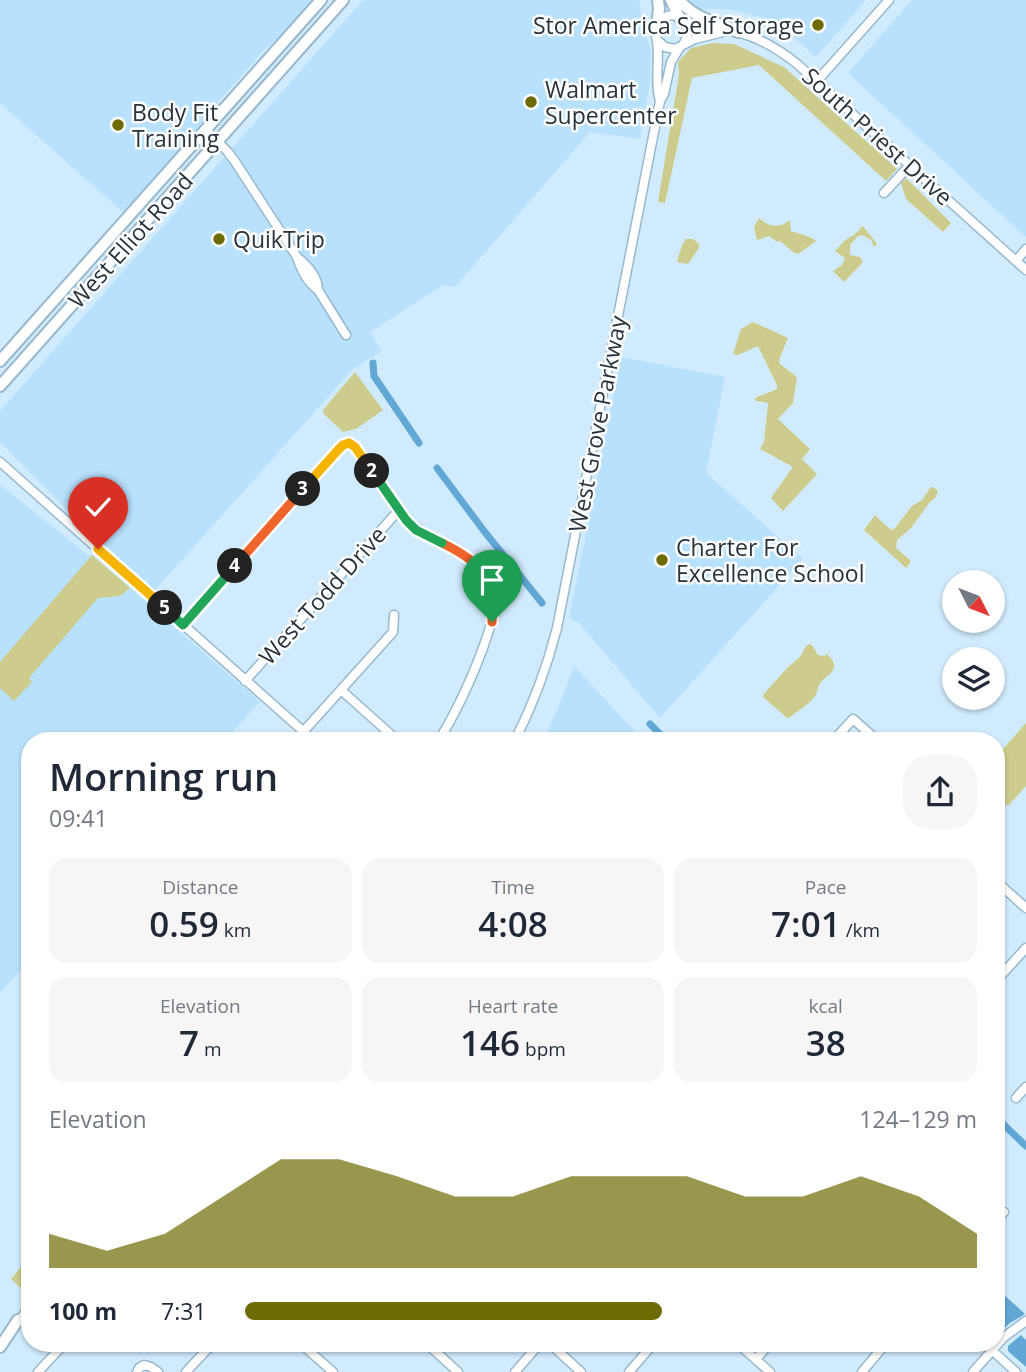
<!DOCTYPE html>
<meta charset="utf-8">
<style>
:root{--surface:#fff;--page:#f6f6f7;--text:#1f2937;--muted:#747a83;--accent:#6e6a04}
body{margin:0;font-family:"Open Sans",sans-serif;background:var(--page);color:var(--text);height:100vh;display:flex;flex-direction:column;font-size:26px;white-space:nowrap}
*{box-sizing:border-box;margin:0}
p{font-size:23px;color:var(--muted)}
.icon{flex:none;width:38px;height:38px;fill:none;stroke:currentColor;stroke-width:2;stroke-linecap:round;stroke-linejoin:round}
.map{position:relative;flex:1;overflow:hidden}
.panel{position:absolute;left:21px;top:732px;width:984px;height:620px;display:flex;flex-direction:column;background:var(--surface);border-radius:28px;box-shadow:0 2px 5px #0004}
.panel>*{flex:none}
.needle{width:46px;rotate:132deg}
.tools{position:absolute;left:942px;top:570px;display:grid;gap:14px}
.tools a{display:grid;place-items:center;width:63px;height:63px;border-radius:50%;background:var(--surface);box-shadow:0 2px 5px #0004;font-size:35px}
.pin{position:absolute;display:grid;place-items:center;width:60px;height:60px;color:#fff;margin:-72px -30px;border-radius:50% 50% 50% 0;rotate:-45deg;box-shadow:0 0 7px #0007}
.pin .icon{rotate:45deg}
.km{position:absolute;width:35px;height:35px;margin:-18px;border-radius:50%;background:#222;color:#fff;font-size:19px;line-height:35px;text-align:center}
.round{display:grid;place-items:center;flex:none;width:74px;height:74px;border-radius:28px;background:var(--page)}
.head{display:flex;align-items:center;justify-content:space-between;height:119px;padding:0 28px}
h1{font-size:38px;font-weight:600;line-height:52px}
.stats{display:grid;grid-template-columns:repeat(3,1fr);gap:10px;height:119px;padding:7px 28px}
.stats div{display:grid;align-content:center;border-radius:18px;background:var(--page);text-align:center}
.stats b{font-size:35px;font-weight:600}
.stats small{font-size:19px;font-weight:400}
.stats p{font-size:19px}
.chart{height:196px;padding:14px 28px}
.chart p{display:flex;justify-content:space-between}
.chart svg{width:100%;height:126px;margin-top:7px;fill:var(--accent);opacity:.7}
ul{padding:0 28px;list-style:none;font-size:23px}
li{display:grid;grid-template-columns:112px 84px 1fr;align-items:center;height:52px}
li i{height:18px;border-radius:9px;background:var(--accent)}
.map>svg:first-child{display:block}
</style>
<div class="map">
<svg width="1026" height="1372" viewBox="0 0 1026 1372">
<rect width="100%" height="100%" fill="#d0ebfd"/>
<path fill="#b8e1fd" d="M0,0h314l-23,27 -26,22 -54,61 -22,31 -65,72 -124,-110z
M363,0h276l5,33 7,17 -1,33 -10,56 -50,-7 -135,155 -12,-2 -73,47 12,19 -28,17 -199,222 -74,-66 -81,-82v-31z
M682,0h184l-50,57 -26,-23 -30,-17 -32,-8h-32z
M912,0h114v237l-178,-164z
M621,357l104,20 -19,96 97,86 -143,159 -81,-95 -10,-5z
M0,485l130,103 130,114 -35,38h-195v220l-30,33z
M574,666l69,74h-100l17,-36z"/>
<path fill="#cdcc8c" d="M713,43l21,1 50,23 113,102 -11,12 -127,-116 -67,13 -27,125 -7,-1 21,-127 -1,-13 13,-14z
M906,178l45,45 -8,9 -37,-33 -5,-16z
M759,218c10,9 20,11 31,2l1,11 19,6 6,4 -18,13 -5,-2 -13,-11 -3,1 -8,-6 -12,4 -3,-13z
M863,226l14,18 -3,3 -3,-7 -9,-5 -4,1 -8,9v10l10,2 3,5 -19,20 -11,-11 9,-6 3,-7 -10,-7 9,-10 11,-7z
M686,239h7l6,5v4l-11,16 -11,-2c2,-7 4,-17 9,-23z
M753,322l35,16 -9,22 1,4 17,13 -4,26 -15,16 32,30 -8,10 15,15 -34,37 -12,-13 22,-31 -33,-18 4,-7 4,-39 -12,-2 -1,-3 22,-9v-4l-19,-39 -20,9 -5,-1 8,-25z
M355,372l28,38 -27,19 -13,3 -19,-18 -1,-4z
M933,487l5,4 -2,6 -6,5 -20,27 -13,11 -1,8 14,12v3l-4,5 -42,-38 11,-15c3,3 14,14 17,15l3,-2 17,-22 10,-6 8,-12z
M92,555l38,33 -10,8 -22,2 -69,80 3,4 -18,19 -14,-13v-26z
M809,644l3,1 6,10 6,1 3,-2c14,14 5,17 -5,27 -4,4 -4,10 -7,15 -6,9 -18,15 -26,22l-3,-1 -23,-20v-2l24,-27 13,-11 6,-11z
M1026,723v63l-18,20 -12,-11v-38z
M30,1256v31l-5,5 -14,-13z"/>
<path fill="#61a8d5" d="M1002,1293l23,21 -15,9 -14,12v-35z
M1021,1335l5,5v27l-18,-16v-5z"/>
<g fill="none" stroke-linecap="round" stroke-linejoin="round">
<path stroke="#61a8d5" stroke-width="7" d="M373,363l1,13 45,67
M437,468l47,63 58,72
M650,724l16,16
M996,1117l30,29"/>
<defs>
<path id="minor" d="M683,20l17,6 19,1
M735,32c23,4 43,17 61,31l230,207
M657,40l8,7 10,2 20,-10 32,-8
M817,81l72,-81
M660,101c-6,-19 0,-41 -3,-60 -1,-7 -2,-4 -1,-11 0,-4 2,-7 5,-10 15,-14 34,6 23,23
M206,130l21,21 9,12 61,94c4,13 10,25 21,33l28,45
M884,193l26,-28
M297,257c10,8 21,19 21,33
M1016,261l10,-12
M0,462l313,278
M183,625l155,-175 5,-5 6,-2 9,9 48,68c19,18 46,22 65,39 11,10 21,26 22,42 2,16 -5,32 -10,47 -12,32 -26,63 -44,92
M245,681l154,-171
M341,690l56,50
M303,732l90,-100 1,-17
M515,740c18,-35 32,-73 42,-112l103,-527 4,-7 7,-32 9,-15
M834,740l19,-21 24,21
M996,881l30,27
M996,981l30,-33
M1016,1098l10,-11
M996,1221l8,-9
M16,1324l14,-17
M299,1342l34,30
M425,1342l33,30
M548,1342l33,30
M736,1342l34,30
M983,1342l33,30
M756,1359l15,-17
M38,1372l28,-30
M137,1372l2,-4 5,-3 7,2 7,5
M186,1372l28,-30
M515,1372l26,-30
M629,1372l26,-30
M862,1372l25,-30
M973,1372l31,-35 22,-16"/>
<path id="major" d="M671,0l8,17
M679,0c17,20 37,21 59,32
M657,25l2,-16 -1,-9
M0,361l321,-361
M0,386l343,-386
M0,1347l18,-27"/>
</defs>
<use href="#minor" stroke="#98b8ce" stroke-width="11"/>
<use href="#major" stroke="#98b8ce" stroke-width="14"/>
<use href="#minor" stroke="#fff" stroke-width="8"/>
<use href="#major" stroke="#fff" stroke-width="10"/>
</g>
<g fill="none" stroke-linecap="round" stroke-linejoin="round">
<defs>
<path id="split-1" d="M442,543c39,19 53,34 50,79"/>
<path id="split-2" d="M372,471l34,49 10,10 26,13"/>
<path id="split-3" d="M303,489l35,-39 5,-5 6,-2 6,4 17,24"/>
<path id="split-4" d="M235,566l68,-77"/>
<path id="split-5" d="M165,608l18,17 52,-59"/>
<path id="split-6" d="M98,549l67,59"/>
</defs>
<use href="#split-1" stroke="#fff" stroke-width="14"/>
<use href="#split-2" stroke="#fff" stroke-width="14"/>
<use href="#split-3" stroke="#fff" stroke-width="14"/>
<use href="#split-4" stroke="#fff" stroke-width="14"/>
<use href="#split-5" stroke="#fff" stroke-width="14"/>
<use href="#split-6" stroke="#fff" stroke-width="14"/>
<use href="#split-1" stroke="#f0652b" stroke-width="9"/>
<use href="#split-2" stroke="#22a559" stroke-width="9"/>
<use href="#split-3" stroke="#f5b400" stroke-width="9"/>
<use href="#split-4" stroke="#f0652b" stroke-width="9"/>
<use href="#split-5" stroke="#22a559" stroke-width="9"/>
<use href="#split-6" stroke="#f5b400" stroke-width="9"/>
</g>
<g fill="#6e6a04" stroke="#fff" stroke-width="2.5">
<circle cx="818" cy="25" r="7"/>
<circle cx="531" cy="102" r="7"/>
<circle cx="118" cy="125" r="7"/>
<circle cx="219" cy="239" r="7"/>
<circle cx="662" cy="560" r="7"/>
</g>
<g text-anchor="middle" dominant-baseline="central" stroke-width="5" stroke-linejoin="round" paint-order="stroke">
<g font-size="23" fill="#27343d" stroke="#fff" text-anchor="start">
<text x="804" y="25" text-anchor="end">Stor America Self Storage</text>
<text x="545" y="89">Walmart<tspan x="545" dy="26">Supercenter</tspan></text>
<text x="132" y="112">Body Fit<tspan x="132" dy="26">Training</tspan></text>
<text x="233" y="239">QuikTrip</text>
<text x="676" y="547">Charter For<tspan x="676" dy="26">Excellence School</tspan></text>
</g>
<g font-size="23" fill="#27343d" stroke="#fff">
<text transform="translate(878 136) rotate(42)">South Priest Drive</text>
<text transform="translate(130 240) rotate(-48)">West Elliot Road</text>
<text transform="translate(597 424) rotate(-79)">West Grove Parkway</text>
<text transform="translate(322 595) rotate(-48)">West Todd Drive</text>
</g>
</g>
</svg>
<div class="tools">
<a><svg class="needle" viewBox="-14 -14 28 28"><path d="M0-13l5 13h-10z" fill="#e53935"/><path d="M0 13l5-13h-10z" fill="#747a83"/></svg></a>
<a><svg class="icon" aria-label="layers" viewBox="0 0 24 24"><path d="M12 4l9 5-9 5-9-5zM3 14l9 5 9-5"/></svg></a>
</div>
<div class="pin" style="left:492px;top:622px;background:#1e9e55"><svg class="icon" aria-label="arrive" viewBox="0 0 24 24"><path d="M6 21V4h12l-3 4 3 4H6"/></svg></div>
<div class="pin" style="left:98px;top:549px;background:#d93025"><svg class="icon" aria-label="check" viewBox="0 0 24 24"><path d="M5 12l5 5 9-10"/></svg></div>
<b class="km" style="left:372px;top:471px">2</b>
<b class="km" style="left:303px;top:489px">3</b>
<b class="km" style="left:235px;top:566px">4</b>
<b class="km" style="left:165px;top:608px">5</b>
<section class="panel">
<div class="head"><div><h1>Morning run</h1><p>09:41</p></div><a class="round"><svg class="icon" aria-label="share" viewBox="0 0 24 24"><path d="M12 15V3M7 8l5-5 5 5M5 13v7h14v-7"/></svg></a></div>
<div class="stats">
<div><p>Distance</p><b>0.59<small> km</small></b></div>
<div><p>Time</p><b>4:08</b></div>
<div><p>Pace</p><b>7:01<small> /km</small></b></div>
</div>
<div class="stats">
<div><p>Elevation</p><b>7<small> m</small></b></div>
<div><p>Heart rate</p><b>146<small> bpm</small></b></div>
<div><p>kcal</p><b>38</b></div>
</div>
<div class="chart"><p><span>Elevation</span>124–129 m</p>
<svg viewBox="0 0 160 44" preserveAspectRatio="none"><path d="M0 44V32L10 38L20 32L30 19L40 6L50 6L60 12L70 19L80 19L90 12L100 12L110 12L120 19L130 19L140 12L150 19L160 32V44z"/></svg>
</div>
<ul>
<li><b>100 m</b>7:31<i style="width:57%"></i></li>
</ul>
</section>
</div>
